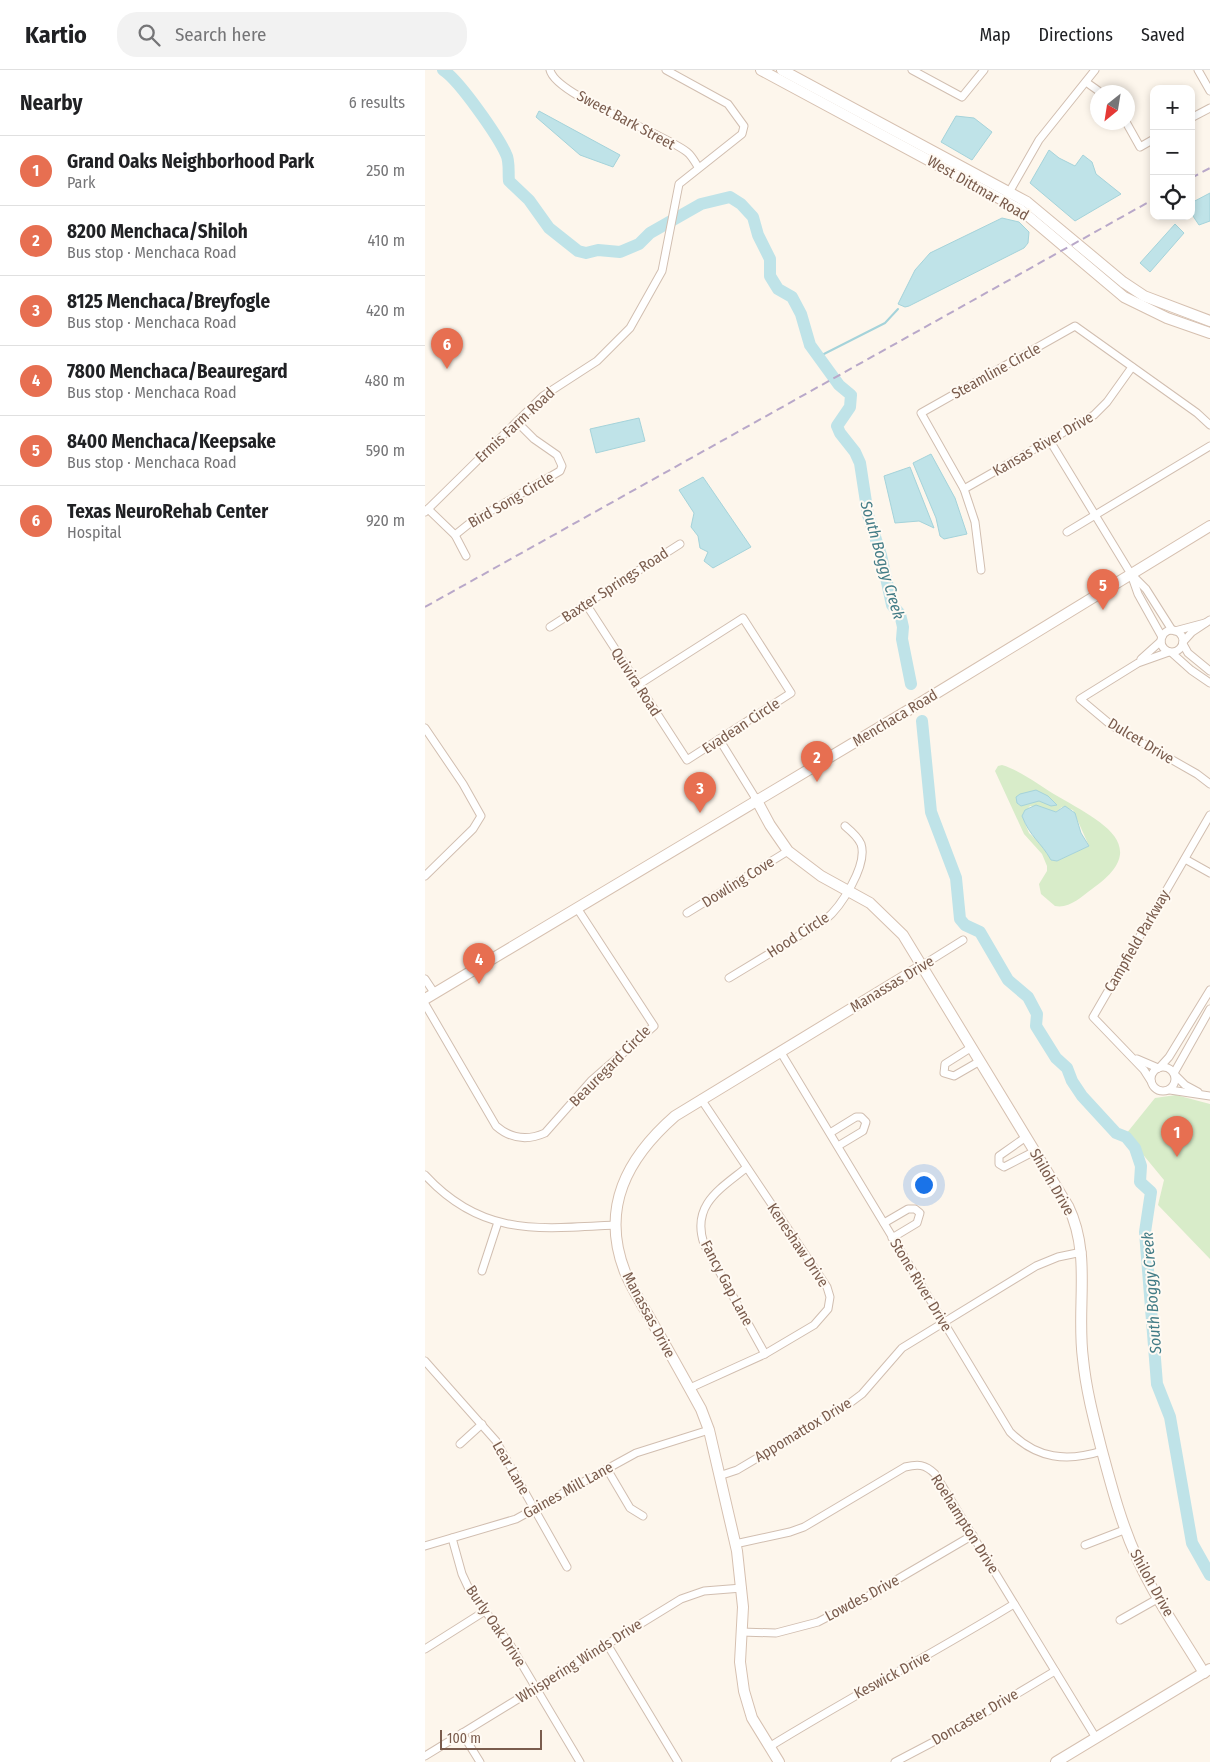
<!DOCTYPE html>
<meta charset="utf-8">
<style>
:root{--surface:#fff;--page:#f2f2f2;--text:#202124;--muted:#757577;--line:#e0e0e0;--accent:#e76f51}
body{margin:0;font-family:"Fira Sans Condensed",sans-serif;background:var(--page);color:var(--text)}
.controls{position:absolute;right:15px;top:15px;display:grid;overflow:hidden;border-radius:10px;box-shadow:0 2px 8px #0003}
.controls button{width:45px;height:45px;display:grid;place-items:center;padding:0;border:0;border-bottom:1px solid var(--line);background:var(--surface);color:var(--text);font:25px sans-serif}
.compass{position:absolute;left:665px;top:15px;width:45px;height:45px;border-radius:50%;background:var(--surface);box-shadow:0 2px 8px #0003;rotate:210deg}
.scale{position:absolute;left:15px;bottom:12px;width:102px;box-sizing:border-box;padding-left:5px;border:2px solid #7a5c4d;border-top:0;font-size:14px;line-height:18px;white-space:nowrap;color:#7a5c4d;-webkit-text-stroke:4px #fffaf3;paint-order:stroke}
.you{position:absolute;left:498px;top:1114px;width:18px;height:18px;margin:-12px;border:4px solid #fff;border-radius:50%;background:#1a73e8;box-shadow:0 0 0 8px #1a73e833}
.badge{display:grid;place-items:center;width:32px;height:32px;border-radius:50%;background:var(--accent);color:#fff;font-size:16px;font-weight:700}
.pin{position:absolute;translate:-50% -41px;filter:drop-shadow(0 1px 2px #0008)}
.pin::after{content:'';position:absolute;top:26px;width:18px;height:15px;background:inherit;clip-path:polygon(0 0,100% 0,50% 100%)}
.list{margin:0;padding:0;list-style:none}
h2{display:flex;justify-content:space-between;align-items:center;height:65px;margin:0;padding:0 20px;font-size:21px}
h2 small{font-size:16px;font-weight:400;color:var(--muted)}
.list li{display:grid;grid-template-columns:32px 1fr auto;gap:15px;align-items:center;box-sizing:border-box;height:70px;padding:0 20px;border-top:1px solid var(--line)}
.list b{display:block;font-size:19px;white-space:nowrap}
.list p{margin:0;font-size:16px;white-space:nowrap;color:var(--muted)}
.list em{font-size:16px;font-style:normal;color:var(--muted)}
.icon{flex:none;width:28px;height:28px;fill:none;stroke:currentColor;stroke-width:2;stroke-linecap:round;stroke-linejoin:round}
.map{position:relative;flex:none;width:785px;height:1692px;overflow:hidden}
header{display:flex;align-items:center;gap:30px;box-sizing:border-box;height:70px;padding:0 25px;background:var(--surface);border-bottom:1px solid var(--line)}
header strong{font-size:24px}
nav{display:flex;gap:28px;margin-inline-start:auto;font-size:18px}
.search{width:350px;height:45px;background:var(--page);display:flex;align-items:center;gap:12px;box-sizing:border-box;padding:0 18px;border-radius:20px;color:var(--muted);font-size:19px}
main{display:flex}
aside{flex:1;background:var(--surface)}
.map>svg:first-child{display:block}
.green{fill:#d8ecc9;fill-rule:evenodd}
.water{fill:#bfe3e8;stroke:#a5d3da}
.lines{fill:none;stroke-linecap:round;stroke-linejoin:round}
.stream{stroke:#a5d3da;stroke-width:2}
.river{stroke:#bfe3e8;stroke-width:12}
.street-casing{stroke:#d1beb0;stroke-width:9}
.secondary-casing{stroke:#d6c0b0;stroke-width:12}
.street{stroke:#fff;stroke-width:7}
.secondary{stroke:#fff;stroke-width:10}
.rail{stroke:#b9a8c9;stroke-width:2;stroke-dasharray:8 5;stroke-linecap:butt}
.labels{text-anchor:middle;stroke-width:4;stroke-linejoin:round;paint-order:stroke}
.street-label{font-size:15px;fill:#7a5c4d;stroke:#fffaf3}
.water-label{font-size:16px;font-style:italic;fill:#437c86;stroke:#fffaf3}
</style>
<header>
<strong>Kartio</strong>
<div class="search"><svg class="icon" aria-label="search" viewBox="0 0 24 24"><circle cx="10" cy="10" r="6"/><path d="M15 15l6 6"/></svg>Search here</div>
<nav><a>Map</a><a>Directions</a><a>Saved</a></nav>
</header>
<main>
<aside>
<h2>Nearby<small>6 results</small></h2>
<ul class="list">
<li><span class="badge">1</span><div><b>Grand Oaks Neighborhood Park</b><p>Park</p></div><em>250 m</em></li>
<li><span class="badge">2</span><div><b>8200 Menchaca/Shiloh</b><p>Bus stop · Menchaca Road</p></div><em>410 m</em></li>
<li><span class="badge">3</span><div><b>8125 Menchaca/Breyfogle</b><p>Bus stop · Menchaca Road</p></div><em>420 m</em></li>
<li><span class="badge">4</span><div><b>7800 Menchaca/Beauregard</b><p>Bus stop · Menchaca Road</p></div><em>480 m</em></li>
<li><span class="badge">5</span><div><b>8400 Menchaca/Keepsake</b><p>Bus stop · Menchaca Road</p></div><em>590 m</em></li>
<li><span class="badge">6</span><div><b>Texas NeuroRehab Center</b><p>Hospital</p></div><em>920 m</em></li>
</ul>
</aside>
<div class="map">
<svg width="785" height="1692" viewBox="0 0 785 1692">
<rect width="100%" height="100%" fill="#fdf6ec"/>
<g class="green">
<path d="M577,695c20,6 39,22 57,32 41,24 95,49 33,92 -11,8 -23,20 -37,17l-14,-12 -2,-10 8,-13v-5l-5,-12 -18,-20 -29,-63 3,-5zM605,736l26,6 6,-5 11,3 16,36 -32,15 -6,-1 -7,-13 -15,-14 -7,-17z"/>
<path d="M751,1025l34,9v155l-52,-54 6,-25 -38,-46 29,-36z"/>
</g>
<g class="water">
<path d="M114,41l81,44 -7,12 -33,-12 -44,-38z"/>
<path d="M531,46l18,2 18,14 -20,28 -31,-18z"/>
<path d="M624,80l10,8 16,8 8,-11 9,7 4,12 25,20 -46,27 -45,-38z"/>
<path d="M785,123v28l-11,4 -8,-12v-10z"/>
<path d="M577,148l17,4 10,10 -1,11 -4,5 -115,58 -4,1 -7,-3 17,-34 15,-17z"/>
<path d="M750,154l9,9 -34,39 -10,-9z"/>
<path d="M214,348l6,23 -49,12 -6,-24z"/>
<path d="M506,384l24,44 12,36 -23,5 -4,-3 -4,-18 -23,-55z"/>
<path d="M485,397l24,61 -15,-7 -24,2 -11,-47z"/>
<path d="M278,407l48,70 -38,21 -9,-7 4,-9 -8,-4 -2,-12 -7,-9 3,-14 -15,-23z"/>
<path d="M611,720l12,6 9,9 -6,1 -12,-5 -18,5 -4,-3 -1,-6 4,-3z"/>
<path d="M611,735l20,7 9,-6 10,7 6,20 8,13 -32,15 -6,-1c-10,-18 -21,-23 -29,-44l3,-6z"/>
</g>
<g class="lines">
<path class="stream" d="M393,287l67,-34 13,-14"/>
<g class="river">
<path d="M18,0c16,10 55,66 63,84 4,7 2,19 3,27l20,19 20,28 29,23 8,2 12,-3 22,2 19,-8 11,-11 51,-29 29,-7 11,7 12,13 5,18 12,24v17l8,13 14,8 9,17 9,31 29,40 12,10 -1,12 -13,19 3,7 15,19 5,11 8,52 13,40 11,50 8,9 3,13 -1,12 9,45"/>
<path d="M497,651l9,91 25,66 4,41 5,6 15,7 28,48 20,17 9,17 -1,12 20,32 11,10 5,13 10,15 34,37 10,4 9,11 6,18 -1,16 11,10 -6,40 12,152 13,33 22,126 18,32"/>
</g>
<defs>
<g id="street">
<path d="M125,0c6,26 112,62 137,82 5,4 8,10 11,15"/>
<path d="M487,0l50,27 22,-27"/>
<path d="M773,0l12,21"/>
<path d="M661,12l14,10"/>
<path d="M766,48l19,-10"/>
<path d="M701,52l14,25 14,-8"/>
<path d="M582,126l32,-56 56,-70"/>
<path d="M625,371l81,133 7,20 24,43"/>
<path d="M539,419l130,-74 13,-13 25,-35"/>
<path d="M3,439l27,26 11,21"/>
<path d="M0,442l118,-116 54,-35 33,-33 32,-57 17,-87 63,-50 2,-8 -16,-22 -62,-34"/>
<path d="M642,462l143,-86"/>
<path d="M30,465l15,-12 90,-52 2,-5 -5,-11 -23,-16 -17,-17"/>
<path d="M556,500l-6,-48 -11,-33 -43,-76 154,-87 122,87 13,12"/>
<path d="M708,506l13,13 26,41"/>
<path d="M161,534l101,156 104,-67 -48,-75 -105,67"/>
<path d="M125,557l130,-83"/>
<circle cx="747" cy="571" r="11"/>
<path d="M750,561l30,-8"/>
<path d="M758,572l9,-10 18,-12"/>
<path d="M758,574l5,9 22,18"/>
<path d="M744,582l-31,11 -58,36 31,26 86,49 13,10"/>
<path d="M747,583l19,17 19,13"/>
<path d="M716,589l20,-18"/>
<path d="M0,658l38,56 18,32 -8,13 -48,47"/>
<path d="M294,669l37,60"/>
<path d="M760,789l25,14"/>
<path d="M262,843l101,-62"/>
<path d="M498,895l40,-25"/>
<path d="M304,908l96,-58c16,-13 43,-55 36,-76 -3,-7 -10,-13 -16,-18"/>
<path d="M0,909l10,15"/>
<path d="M0,934l71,122c15,13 31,15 49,7l46,-52 63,-55 -77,-118"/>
<path d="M547,977l-27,17 -1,9 10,3 26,-15"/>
<path d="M355,981l230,381c27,27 57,30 92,19"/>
<path d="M712,989l21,9"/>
<circle cx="738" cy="1009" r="12"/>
<path d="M734,998l10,-11 41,-67"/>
<path d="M749,1003l36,-64"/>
<path d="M750,1005l10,10 13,7"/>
<path d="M726,1011l-7,-11 -51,-53 117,-202"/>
<path d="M745,1020l40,6"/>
<path d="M405,1063l26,-16h5l5,5 -3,9 -25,15"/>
<path d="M601,1067l-27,19v8l5,3 31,-16"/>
<path d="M321,1098c-26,21 -55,37 -42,76l61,110"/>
<path d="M0,1105c57,62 114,54 190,50"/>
<path d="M459,1153l24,-14h7l5,4 -3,10 -25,15"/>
<path d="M57,1201l16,-49"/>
<path d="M0,1291l71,80 71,126"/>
<path d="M265,1318l75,-34 49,-29 14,-16 2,-12 -3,-10 -126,-188"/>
<path d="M35,1374l22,-20"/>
<path d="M182,1399l23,39 13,8"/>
<path d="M294,1406l18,-6 113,-67 12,-9 40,-46 134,-82 22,-9 24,-5"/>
<path d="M27,1468l10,36 7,15 42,57 69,116"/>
<path d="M310,1474l55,-12 14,-5 101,-60c13,-3 20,-3 30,7l161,264"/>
<path d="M660,1475l39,-15"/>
<path d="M0,1476l91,-27 120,-66 73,-23"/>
<path d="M695,1550l39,-22"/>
<path d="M316,1562l35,1 42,-11 56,-29 99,-58"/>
<path d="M182,1574l71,118"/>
<path d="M0,1579l60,-38"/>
<path d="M37,1663l18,29"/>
<path d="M344,1677c81,-50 165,-94 245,-143"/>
<path d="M0,1686l256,-157 23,-8 38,-3"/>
<path d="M470,1692l63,-33 97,-58"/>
</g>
<g id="secondary">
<path d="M336,0l260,140 103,87 43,21 43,15"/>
<path d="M357,0l245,132 96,80 21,14 66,25"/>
<path d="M331,729l14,26 18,26 33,25 49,27 33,32 165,271c24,49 8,101 15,153 3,31 11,61 19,92 10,37 19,72 35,107 18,40 44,77 67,115"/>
<path d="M0,929l492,-294 293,-179"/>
<path d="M354,1692l-27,-44 -8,-27 -4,-29 3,-55 -6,-56 -28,-121 -8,-21c-16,-29 -32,-58 -49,-87 -9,-16 -20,-33 -27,-50 -25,-64 2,-114 50,-156l248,-151"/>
<path d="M631,1692l154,-93"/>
</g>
</defs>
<use href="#street" class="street-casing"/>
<use href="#secondary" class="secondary-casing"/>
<use href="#street" class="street"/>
<use href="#secondary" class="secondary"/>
<g class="rail">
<path d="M766,108l19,-10"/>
<path d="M0,537l729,-408"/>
</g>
</g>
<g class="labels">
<g class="street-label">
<text transform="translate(201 50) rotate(28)" y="5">Sweet Bark Street</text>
<text transform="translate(553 118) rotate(30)" y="5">West Dittmar Road</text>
<text transform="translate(571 301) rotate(-29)" y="5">Steamline Circle</text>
<text transform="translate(90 355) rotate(-43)" y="5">Ermis Farm Road</text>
<text transform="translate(618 374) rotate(-30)" y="5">Kansas River Drive</text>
<text transform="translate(86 430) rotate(-30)" y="5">Bird Song Circle</text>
<text transform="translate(190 515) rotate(-33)" y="5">Baxter Springs Road</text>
<text transform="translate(211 612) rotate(57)" y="5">Quivira Road</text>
<text transform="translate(470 648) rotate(-31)" y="5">Menchaca Road</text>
<text transform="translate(316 656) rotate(-33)" y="5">Evadean Circle</text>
<text transform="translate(716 671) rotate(31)" y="5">Dulcet Drive</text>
<text transform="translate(313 812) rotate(-32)" y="5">Dowling Cove</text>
<text transform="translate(373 865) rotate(-33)" y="5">Hood Circle</text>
<text transform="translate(712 871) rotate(-60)" y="5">Campfield Parkway</text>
<text transform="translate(467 914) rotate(-31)" y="5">Manassas Drive</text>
<text transform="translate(185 996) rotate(-45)" y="5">Beauregard Circle</text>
<text transform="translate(627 1112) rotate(60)" y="5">Shiloh Drive</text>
<text transform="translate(373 1175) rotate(56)" y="5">Keneshaw Drive</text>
<text transform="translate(302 1213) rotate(62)" y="5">Fancy Gap Lane</text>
<text transform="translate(496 1215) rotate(59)" y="5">Stone River Drive</text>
<text transform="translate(224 1245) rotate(62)" y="5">Manassas Drive</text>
<text transform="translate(378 1360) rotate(-31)" y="5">Appomattox Drive</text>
<text transform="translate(86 1398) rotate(60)" y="5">Lear Lane</text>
<text transform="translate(143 1420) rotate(-29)" y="5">Gaines Mill Lane</text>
<text transform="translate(540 1454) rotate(58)" y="5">Roehampton Drive</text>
<text transform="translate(727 1513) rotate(61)" y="5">Shiloh Drive</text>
<text transform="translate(437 1528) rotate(-28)" y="5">Lowdes Drive</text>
<text transform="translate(71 1556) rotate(56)" y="5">Burly Oak Drive</text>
<text transform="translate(154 1591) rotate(-32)" y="5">Whispering Winds Drive</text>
<text transform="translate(467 1605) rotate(-28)" y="5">Keswick Drive</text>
<text transform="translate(550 1647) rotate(-30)" y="5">Doncaster Drive</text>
</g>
<g class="water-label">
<text transform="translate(458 490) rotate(74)" y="6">South Boggy Creek</text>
<text transform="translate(726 1223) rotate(-94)" y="6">South Boggy Creek</text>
</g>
</g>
</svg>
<div class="controls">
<button>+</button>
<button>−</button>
<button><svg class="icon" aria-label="locate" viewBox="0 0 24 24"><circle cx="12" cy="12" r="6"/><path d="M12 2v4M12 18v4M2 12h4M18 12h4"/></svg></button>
</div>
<svg class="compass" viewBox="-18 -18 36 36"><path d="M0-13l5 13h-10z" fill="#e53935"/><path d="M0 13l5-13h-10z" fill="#757577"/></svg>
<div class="scale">100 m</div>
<div class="you"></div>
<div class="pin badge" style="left:752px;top:1087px">1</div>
<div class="pin badge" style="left:392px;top:712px">2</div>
<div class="pin badge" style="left:275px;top:743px">3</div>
<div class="pin badge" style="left:54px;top:914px">4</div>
<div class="pin badge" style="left:678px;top:540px">5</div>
<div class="pin badge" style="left:22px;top:299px">6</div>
</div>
</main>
